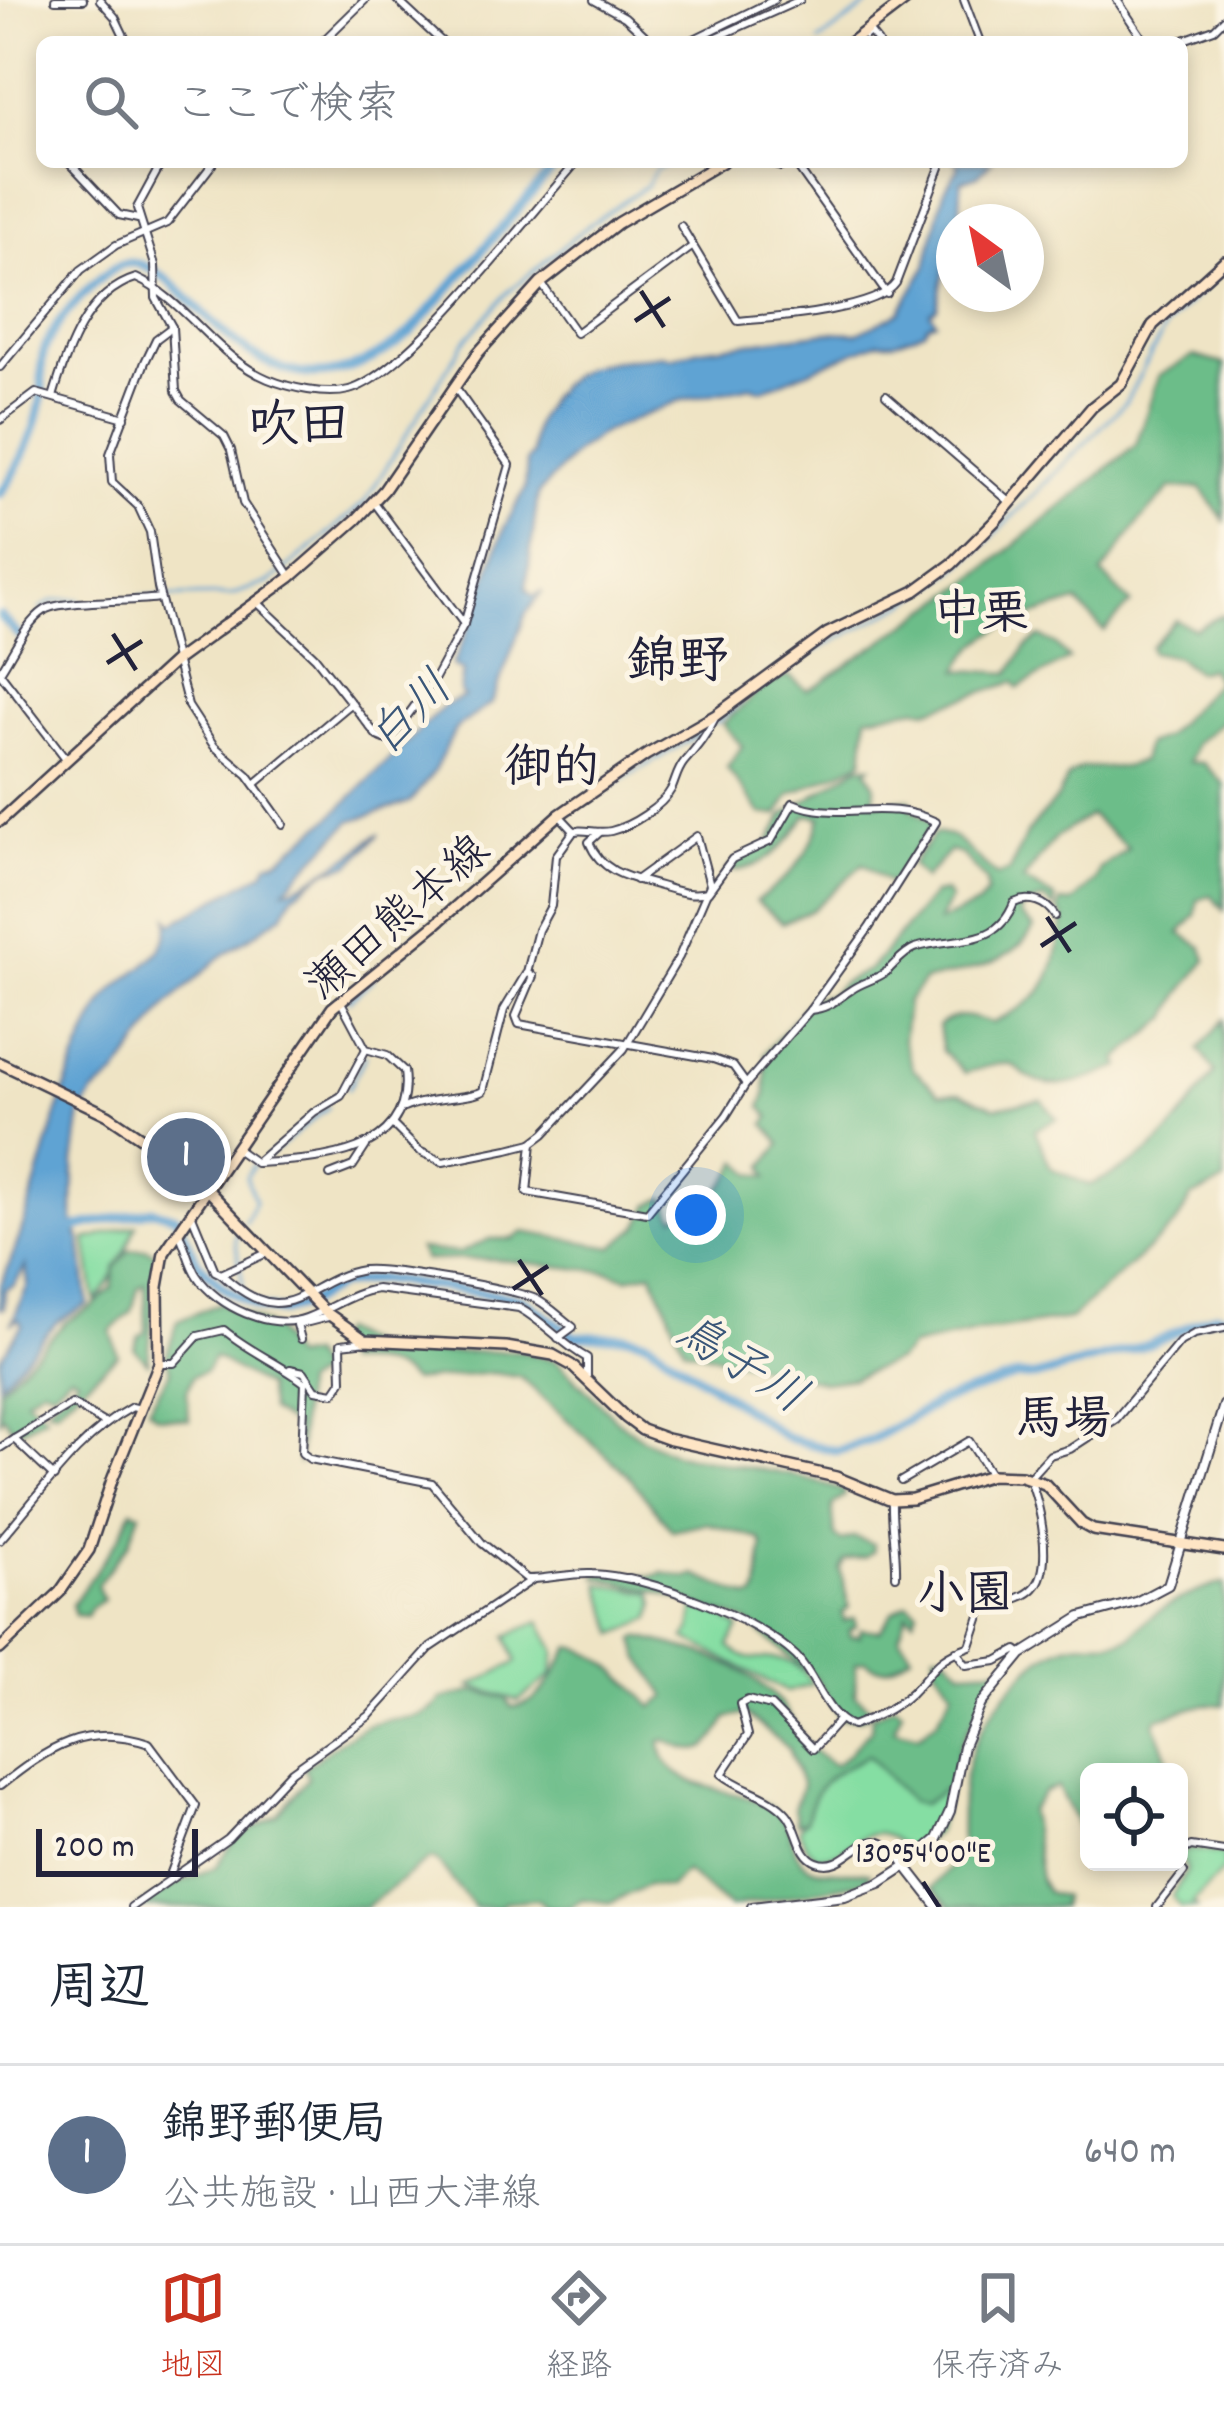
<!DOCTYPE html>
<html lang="ja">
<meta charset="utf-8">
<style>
:root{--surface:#fff;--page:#f2f2f3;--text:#1f2937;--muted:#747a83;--line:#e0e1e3;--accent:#c8321e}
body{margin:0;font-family:Dekko,"Klee One",sans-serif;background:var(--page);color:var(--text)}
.controls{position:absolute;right:36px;bottom:36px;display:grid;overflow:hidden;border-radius:18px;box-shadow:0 6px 18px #0003}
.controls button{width:108px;height:108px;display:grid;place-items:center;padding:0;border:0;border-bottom:3px solid var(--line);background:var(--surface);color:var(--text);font:60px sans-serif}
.compass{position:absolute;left:936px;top:204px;width:108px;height:108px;border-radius:50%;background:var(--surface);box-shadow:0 6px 18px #0003;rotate:327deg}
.scale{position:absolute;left:36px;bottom:30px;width:162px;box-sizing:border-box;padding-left:12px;border:6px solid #22223b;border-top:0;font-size:33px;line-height:42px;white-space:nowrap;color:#22223b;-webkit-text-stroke:9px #fcf5e5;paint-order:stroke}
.you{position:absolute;left:696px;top:1215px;width:42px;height:42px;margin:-30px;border:9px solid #fff;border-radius:50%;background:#1a73e8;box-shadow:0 0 0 18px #1a73e833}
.badge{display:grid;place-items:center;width:78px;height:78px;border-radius:50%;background:var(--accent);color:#fff;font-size:39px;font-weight:700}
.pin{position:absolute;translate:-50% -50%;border:6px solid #fff;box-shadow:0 3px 12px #0006}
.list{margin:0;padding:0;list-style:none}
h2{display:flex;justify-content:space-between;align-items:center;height:156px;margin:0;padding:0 48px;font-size:51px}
h2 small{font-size:39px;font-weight:400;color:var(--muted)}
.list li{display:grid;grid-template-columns:78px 1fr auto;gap:36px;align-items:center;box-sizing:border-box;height:180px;padding:0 48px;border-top:3px solid var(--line)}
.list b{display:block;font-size:45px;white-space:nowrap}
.list p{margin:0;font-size:39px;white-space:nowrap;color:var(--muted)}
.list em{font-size:39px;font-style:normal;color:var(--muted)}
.icon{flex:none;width:66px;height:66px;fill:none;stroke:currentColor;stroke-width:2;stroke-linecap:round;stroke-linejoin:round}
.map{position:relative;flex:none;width:1224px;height:1907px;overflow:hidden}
.search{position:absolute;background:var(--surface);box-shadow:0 6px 18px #0003;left:36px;right:36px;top:36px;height:132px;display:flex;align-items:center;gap:30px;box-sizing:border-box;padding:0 42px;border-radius:18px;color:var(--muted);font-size:45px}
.sheet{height:336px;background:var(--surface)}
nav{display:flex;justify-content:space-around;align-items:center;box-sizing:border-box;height:168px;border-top:3px solid var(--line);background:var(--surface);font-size:33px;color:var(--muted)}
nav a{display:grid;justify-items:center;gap:6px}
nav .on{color:var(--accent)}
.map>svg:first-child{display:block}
.green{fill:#85dea3;stroke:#54806f;stroke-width:3}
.forest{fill:#6cbd89;stroke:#477062;stroke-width:3}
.water{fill:#5fa3d3;stroke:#406287;stroke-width:3}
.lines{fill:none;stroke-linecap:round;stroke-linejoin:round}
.stream{stroke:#5fa3d3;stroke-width:3}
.river{stroke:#5fa3d3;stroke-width:9}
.minor-casing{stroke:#413f50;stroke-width:10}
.tertiary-casing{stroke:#413f50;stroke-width:12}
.secondary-casing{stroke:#413f50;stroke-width:14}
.minor{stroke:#fff;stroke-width:6}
.tertiary{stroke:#fff;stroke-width:8}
.secondary{stroke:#fee5c5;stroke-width:9}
.ticks{fill:none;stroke:#22223b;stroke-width:4.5}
.labels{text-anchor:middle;stroke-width:10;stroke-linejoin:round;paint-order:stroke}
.street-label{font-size:45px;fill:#22223b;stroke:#fcf5e5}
.neighbourhood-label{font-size:48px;font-weight:bold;fill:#22223b;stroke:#fcf5e5}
.water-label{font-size:48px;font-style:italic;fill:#3a5678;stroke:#fcf5e5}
.quarter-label{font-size:51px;font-weight:bold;fill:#22223b;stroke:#fcf5e5}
.ticks-label{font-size:30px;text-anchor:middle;fill:#22223b;stroke:#fcf5e5;stroke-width:10;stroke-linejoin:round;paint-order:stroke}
</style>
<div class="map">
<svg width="1224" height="1907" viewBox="0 0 1224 1907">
<rect width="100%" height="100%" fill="#fcf5e5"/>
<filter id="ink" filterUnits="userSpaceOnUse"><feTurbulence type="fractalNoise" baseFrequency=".00833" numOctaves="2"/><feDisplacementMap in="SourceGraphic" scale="24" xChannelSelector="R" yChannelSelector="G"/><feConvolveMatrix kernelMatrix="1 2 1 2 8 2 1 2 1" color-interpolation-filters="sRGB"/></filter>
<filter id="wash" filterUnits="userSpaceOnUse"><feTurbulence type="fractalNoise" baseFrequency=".004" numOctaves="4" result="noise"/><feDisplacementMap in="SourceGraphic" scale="48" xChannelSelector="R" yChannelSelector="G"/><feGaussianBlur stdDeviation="2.7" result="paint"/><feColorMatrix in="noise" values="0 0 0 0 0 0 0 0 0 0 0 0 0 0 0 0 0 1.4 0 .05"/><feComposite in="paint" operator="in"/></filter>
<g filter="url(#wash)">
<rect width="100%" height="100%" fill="#efe4c5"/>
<g class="green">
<path d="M136,1225c-5,16 -30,67 -41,76l-9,-61z"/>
<path d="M600,1584l52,9 3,11 -4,15 -35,15z"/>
<path d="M695,1607l27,9 17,12 -10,18c31,32 51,-11 83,38l-25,8 -102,-54 6,-8z"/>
<path d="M540,1621l16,31 -4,23 -34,26 -47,-15 46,-24 -10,-26z"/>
<path d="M868,1755l26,28 29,21 28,-19 -15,47 -23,19c-13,-4 -20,-16 -35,-17 -25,-2 -37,28 -63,21l-8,-7 -8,-19c10,-12 8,-27 16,-39 11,-16 37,-26 53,-35z"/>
<path d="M1190,1849l34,5v15l-31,33 4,5h-17l-8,-11 15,-26 -7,-15z"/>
</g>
<g class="forest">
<path d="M1194,356l30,8v156l-23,-32h-30l-31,33 -38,53 29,29 -27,28 -27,-29c-45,15 -97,23 -118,68l50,3 17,-26 14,-10 15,7 14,15 -51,29 -4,-6 -87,28 -10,-2 -50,8 -4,45 -73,34 -12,20 -17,-1 -34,-46 15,-22 -19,-22 44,-40 22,-8 18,14 12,-6 153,-104 164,-135 23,-70z"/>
<path d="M1224,614v105l-28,24 -7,19 14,1 21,21v126l-13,-15 -13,5 -2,15 -16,18 22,14 5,13 -27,34 -12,24 -50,41 3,7c-27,12 -64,29 -93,11 -10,-6 -12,-14 -25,-13 -12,0 -26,6 -38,9l-23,-22 -4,-25c19,-16 33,-9 55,-3 59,-30 59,-41 71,-105l-5,-7 2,-9 11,1 24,-23 4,-11 28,-21 -38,-33 -34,22 -33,43 32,18v10l-12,-9 -21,9 -2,7 14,13c-22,38 -71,43 -110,53l-17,21 -4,38 10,29 27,24h21l34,14 47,-7 15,19 -22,11 16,38 38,17c69,-27 84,-56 126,-113l-16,-23 25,-29v162l-33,16 -15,26 -106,95 -90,13 -69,15 -13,13 -45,18 -29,4 -140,-34 -32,-76 -24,6 -18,-6 -118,-13 -68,1 -5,-11 40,4 31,-14h23l11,-7 89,15 25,-20 12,-22 15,-7 10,19c27,-12 53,-28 64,-56l14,13 15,3 -4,-11 17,-22 -16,-20 5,-7 -9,-10 5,-13 -1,-41 46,-55 19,-3 12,-12 29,-15 62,-74 12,-2 5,7 -12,23 40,-17 9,-12 -1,-12 -25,-27 -11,-3 -26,28 -13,-14 24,-32 19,4 43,39 13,-5 16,-37 32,-37 10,-20 13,-9 44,-1 16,-6 5,-17 18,-7 53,-56 -7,-13 -13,4 -21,-15 -25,-5 -1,-5 26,-27 19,9z"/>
<path d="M859,766h12l-4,3 8,17 -1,16 36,-3v9l23,16 -42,60 -28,-20 -51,46 -30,13 -26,-22c32,-21 55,-46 65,-84l-15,-2c-17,29 -42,56 -80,56l13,-12 28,-14 18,-31z"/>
<path d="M147,1249l10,6 -9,108 -14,-15 5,-12 7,-4 -1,-49 -7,5 -6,23 -21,20 7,24 -63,55 -8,-3 31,-29 -8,-4 -17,17 -11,-4 -16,11 20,18 -30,16 -13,-16 -3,4v-32l66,-66 27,-16 19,-18 3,-20 14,-18z"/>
<path d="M220,1303l53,25 19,30 18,-3 9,18 -17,12 -3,80 -5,-39 -24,-15 -4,-24 -52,-30 -8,14 -13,5 -6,15 2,29 -32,-4 -9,-8 23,-37 -5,-15 12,-35z"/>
<path d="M339,1330l34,17 65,6 79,-2 39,9 61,60 25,18 33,16 126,23 43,14v6l-12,9 3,30 6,5 13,-4 19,7 1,6 -7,6 -22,4 -5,9 9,38 -7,6 2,8 10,-3 2,8 -7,4 1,6h9l2,-7 19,2 13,-19 15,-9 10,7 -4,9 -7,-6 -8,23 13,18c-17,11 -29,21 -47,7l-9,2 -1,32 18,15 -12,9 -20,-1 -26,-41 -69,-56 -91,-30 -59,-14 3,-5 54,4 10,-3 25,5 7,-3 54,23 6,-1 3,-7 5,-45 -4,-6 -53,-16 -34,7 -44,-55 -108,-98 -28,-4 -80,8c-21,-19 -42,-19 -68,-18l-10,-23z"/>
<path d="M132,1510l8,3 -11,30 -32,42 6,15 -12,7 -5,9 -11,-1 -3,-10 48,-69z"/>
<path d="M1224,1583v122l-18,-1 -48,14 -3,6 18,48h-84v61l-9,-2 -22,-44 -14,5 -14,19 10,69 7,12 16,5 -2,10h-111l-19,-19 30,-34c-3,-72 4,-116 54,-171 13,-15 32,-32 52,-38 21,-7 43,1 64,-8 18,-27 62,-45 93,-54z"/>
<path d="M639,1637c51,12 106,24 141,66 21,25 23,47 54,62 16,-9 22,-24 37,-35l1,-14 22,-11 8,5 -8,19 25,6 19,-16 15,-29 -18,-23v-15h8l19,18 39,-2 -41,77 -9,40 -28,19 -12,-2 -43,-47c-37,21 -51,21 -62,66l-9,2 -3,-15 8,-22 -14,-38 -42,-34 -19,4c-17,32 -26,41 -61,22l-5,1c-1,49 74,47 104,63 35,19 19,44 41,60 15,12 45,4 64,9l-2,6 -11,4 -127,24 -45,-36 -15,17 -23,-3 -36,18 -29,-4 -13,8h-22l-10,-8 -33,3 -4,5h-26l-38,-47 -6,-1 -65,48h-227l40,-24 38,-16 19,-28 42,-24 31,-37 -4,-11c23,-15 50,-39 77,-46 24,-5 44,1 61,-22l34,-8 30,7 5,9c32,0 44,-38 60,-60 29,3 62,39 82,60l14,-10 -27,-40 -5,-17z"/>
</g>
<path class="water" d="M956,162h35l-13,13 -17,6 -1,38 -6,3 -17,85 -7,5 6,9 -8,3 -4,7 -29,11h-17l-116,48 -11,-4 -73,15 -76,32 -26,19 -38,42 -12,94 7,8 10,-5 -17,22 -34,90 -36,25 -23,45 -23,29 -59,19 -66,68c17,-1 46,-23 63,-32 13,-6 18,-18 32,-23l-29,30 -24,6 -34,25 -11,20 -63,43 -52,47 -51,71 -22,17 -13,20 -7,50 -1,58 8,21 7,62 -31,18 -57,62v-25l22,-34 -4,-7 -7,6 17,-39 -2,-19 -12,19 -9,4 -1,19 -4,1v-22c40,-91 53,-193 100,-279 21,-39 70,-42 69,-90l4,5 91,-51 4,-9 10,-3 50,-40 116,-114 20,-9 -4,-5 3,-21 -11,-5 22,-50 30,-88 21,-39 2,-28 5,-6c0,-24 2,-33 15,-52 29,-47 66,-41 116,-48l8,3 29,-9 127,-17 31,1 32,-16 10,-6 26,-44 18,-76 15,-24z"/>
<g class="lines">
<g class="stream">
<path d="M819,42l56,-42"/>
<path d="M138,597l93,-2 39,-13 20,-16 74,-63 99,-160 44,-50 79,-66 61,-42 9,-16 24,-7"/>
<path d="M40,610c12,-12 24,-11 41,-10"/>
<path d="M801,658l104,-54 41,-27 39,-33 140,-141 41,-77 58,-58"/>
<path d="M716,723l24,-21"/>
<path d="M597,794l106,-62"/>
<path d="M349,1000l24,-21"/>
<path d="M348,1089l18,-34"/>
<path d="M266,1158l62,-51"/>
<path d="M245,1222l10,-21 -9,-24 7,-11"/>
<path d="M240,1230l-5,9 8,46"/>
</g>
<g class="river">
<path d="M0,494c20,-27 39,-67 42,-101 1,-15 -3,-30 3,-45 11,-28 40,-58 64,-77 72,-56 136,202 303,60l147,-169"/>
<path d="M0,616l19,20"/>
<path d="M65,1230l88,-20 24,7 21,46 27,26 33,19 24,4 23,-7 34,-20 39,-6 143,19 54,38h53l20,5 139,97 50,13 32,-10 72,-40 77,-25 17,1 115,-33 65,-30 9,2"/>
</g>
</g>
</g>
<g filter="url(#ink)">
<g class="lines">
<defs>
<g id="minor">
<path d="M55,0h28"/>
<path d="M100,0l15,17 12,25"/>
<path d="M397,0l45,42"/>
<path d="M594,0l31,17 27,25"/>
<path d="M964,0l16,42"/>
<path d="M1117,0l28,42"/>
<path d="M865,36l5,-4 8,10"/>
<path d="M322,42l43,-42"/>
<path d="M688,42l86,-42"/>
<path d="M706,42l94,-42"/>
<path d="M1178,42l36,-13 10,-10"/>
<path d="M69,162l50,53 19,4"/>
<path d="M162,162l-25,46 18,57 1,33 16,29 4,64 5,9 43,36 7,14 12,53 48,74"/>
<path d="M768,162l13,5 8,-5"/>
<path d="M794,162l93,132"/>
<path d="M681,226l57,95c34,-3 139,-10 158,-38l46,-121"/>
<path d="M541,283l35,50 117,-87"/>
<path d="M172,327l-16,12 -11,23 -35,92 2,28 26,24 12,26 8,56 30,118 26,40 34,29 35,49"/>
<path d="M0,367l81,-97 35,-25 51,-22 47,-61"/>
<path d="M886,395l124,107"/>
<path d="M53,397c13,-44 33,-104 83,-119 51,23 79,79 132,101 22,9 58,17 81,11 59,-15 182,-177 228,-228"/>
<path d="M0,420l36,-27 89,25"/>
<path d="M374,502l90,122"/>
<path d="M258,603l57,54 62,79 10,4 7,-6 41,-56 29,-54 46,-159 -56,-79"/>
<path d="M0,672c13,-19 25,-49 45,-62 14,-10 90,-8 115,-12"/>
<path d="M0,673l67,87"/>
<path d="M255,784l97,-81"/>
<path d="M559,815l15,16c13,-2 25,3 37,0 20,-5 51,-24 61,-43 4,-9 5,-17 12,-26 13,-15 23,-27 32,-46"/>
<path d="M574,831l-18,25 -5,50 -13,24 -11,42 6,4 -17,40 3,8 194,35 20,7 13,18"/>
<path d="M810,1010c20,-2 25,-10 41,-20 11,-8 24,-10 35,-18 9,-8 18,-20 29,-24 39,-13 81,2 99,-45 15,-7 32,-2 41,13"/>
<path d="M404,1108c24,-11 66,-9 79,-17l21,-81 23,-38"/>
<path d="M392,1124l27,27 24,11 65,-13 24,-6 12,-9 80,-85 55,-92 31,-72 -13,-49 -61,44"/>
<path d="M532,1143l-5,49 120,21 79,-97 20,-32 64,-74 59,-82 67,-106c-52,-26 -97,1 -143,-19l-22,38 -39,18 -24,33c-19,4 -30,-1 -48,-6 -29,-8 -58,-12 -71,-44l11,-10"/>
<path d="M236,1149l20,14c61,-3 159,-7 148,-92l-17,-16 -21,-6 -25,-47"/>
<path d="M259,1160l55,-48 27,-16 25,-47"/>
<path d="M330,1175l23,-9 13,-20"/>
<path d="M191,1213l24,58 6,3 48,-22"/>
<path d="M178,1232c8,13 10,31 19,44 20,31 74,55 109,42 25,-9 45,-25 71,-29l142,19c26,14 42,36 68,50v22"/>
<path d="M221,1274c68,63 83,5 142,-4 24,-3 150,19 173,29 13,7 25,19 37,28l-15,11"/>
<path d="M301,1339l-4,-14 35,-9"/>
<path d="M160,1363h14l24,-27 26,-6c25,21 55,33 81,53l-3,70 8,6 122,24 50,60 45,36c22,0 43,-6 65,-5 54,1 165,44 204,82 20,20 29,60 56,70 21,-8 42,-17 59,-33 25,-25 23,-34 59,-47l12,-36c16,-8 40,-9 52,-22 20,-20 6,-87 -5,-110l21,-23 20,-6 46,-30 64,-77 14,-8 30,-6"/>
<path d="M290,1369l14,3 12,18 18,3 8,-12 -1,-37 27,-3"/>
<path d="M14,1439l58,-35 34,20"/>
<path d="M0,1448l14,-9 40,38"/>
<path d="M901,1481l68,-40 22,34"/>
<path d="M892,1500c-1,26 5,50 4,76"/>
<path d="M0,1540c41,-46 77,-103 132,-133l8,2"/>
<path d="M956,1651l10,14 31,-4 20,-11 5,4"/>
<path d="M839,1720l-26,29 -42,-43 -23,-6 -8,4 8,31 -26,39c19,16 48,20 65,40 12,14 11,41 30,48 35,14 49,-56 89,4"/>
<path d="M0,1786c47,-37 85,-64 149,-43l47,63 -26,69"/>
<path d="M1179,1853l12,-7 33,5"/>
<path d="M131,1907l97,-68 64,-68 77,-55 61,-68 102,-68"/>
<path d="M1157,1907l27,-35 -8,-10"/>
</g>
<g id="tertiary">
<path d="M906,1866l32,41"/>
<path d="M752,1907l93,-11 35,-13 26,-17 31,-27 13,-28 13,-65 18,-42 41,-50 59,-37 55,-15 32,-17 56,-180"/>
</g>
<g id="secondary">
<path d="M851,42l55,-42"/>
<path d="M0,821l175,-160 116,-84 66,-58 27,-29 94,-137 63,-70 77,-60 104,-61"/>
<path d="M0,1063l108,52 37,25 62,49 117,122 41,29 141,7 47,8 18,10 55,53 16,12 25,9 169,38 56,23 20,-1 79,-24 30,1 24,8 37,40 11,6 131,20"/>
<path d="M0,1649l60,-57 29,-42 23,-70 47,-117 -1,-76 6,-34 168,-245 105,-85 122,-108 87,-60 70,-40 112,-82 87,-42 37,-27 43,-43 97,-114 29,-23 32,-59 71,-64"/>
</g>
</defs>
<use href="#minor" class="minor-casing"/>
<use href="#tertiary" class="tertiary-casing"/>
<use href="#secondary" class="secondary-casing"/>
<use href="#minor" class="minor"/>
<use href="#tertiary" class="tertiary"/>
<use href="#secondary" class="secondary"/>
</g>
</g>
<path class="ticks" d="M641,291l23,36M635,321l35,-23M113,634l23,36M107,663l35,-22M1047,917l23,35M1041,946l35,-23M519,1260l23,35M513,1289l35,-23M923,1882l16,25"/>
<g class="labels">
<g class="street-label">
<text transform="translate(396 915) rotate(-41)" y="16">瀬田熊本線</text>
</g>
<g class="neighbourhood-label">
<text x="981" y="628">中栗</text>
<text x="552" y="781">御的</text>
<text x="1063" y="1433">馬場</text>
<text x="965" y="1608">小園</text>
</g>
<g class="water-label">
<text transform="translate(408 711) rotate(-45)" y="17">白川</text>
<text transform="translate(743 1361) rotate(32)" y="17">鳥子川</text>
</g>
<g class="quarter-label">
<text x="299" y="440">吹田</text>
<text x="678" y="676">錦野</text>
</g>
</g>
<g class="ticks-label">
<text x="923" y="1862">130°54'00"E</text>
</g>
</svg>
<div class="controls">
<button><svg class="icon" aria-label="locate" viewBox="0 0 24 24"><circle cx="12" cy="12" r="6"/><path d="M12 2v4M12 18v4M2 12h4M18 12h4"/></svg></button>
</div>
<svg class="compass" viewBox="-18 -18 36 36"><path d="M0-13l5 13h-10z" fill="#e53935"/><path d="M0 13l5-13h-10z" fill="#747a83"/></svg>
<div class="scale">200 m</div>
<div class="you"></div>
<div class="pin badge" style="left:186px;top:1157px;background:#5c6f8a">1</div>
<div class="search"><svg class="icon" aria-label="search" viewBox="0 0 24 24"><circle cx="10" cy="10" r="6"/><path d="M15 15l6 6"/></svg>ここで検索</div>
</div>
<section class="sheet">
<h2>周辺<small></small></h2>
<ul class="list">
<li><span class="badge" style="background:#5c6f8a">1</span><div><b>錦野郵便局</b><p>公共施設 · 山西大津線</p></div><em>640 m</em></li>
</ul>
</section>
<nav>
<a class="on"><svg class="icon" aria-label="map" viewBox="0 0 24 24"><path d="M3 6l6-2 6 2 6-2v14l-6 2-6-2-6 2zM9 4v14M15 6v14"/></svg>地図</a>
<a><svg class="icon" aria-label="directions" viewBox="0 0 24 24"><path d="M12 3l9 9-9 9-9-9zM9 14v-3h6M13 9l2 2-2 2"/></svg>経路</a>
<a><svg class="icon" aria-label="saved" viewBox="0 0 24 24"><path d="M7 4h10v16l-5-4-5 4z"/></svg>保存済み</a>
</nav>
